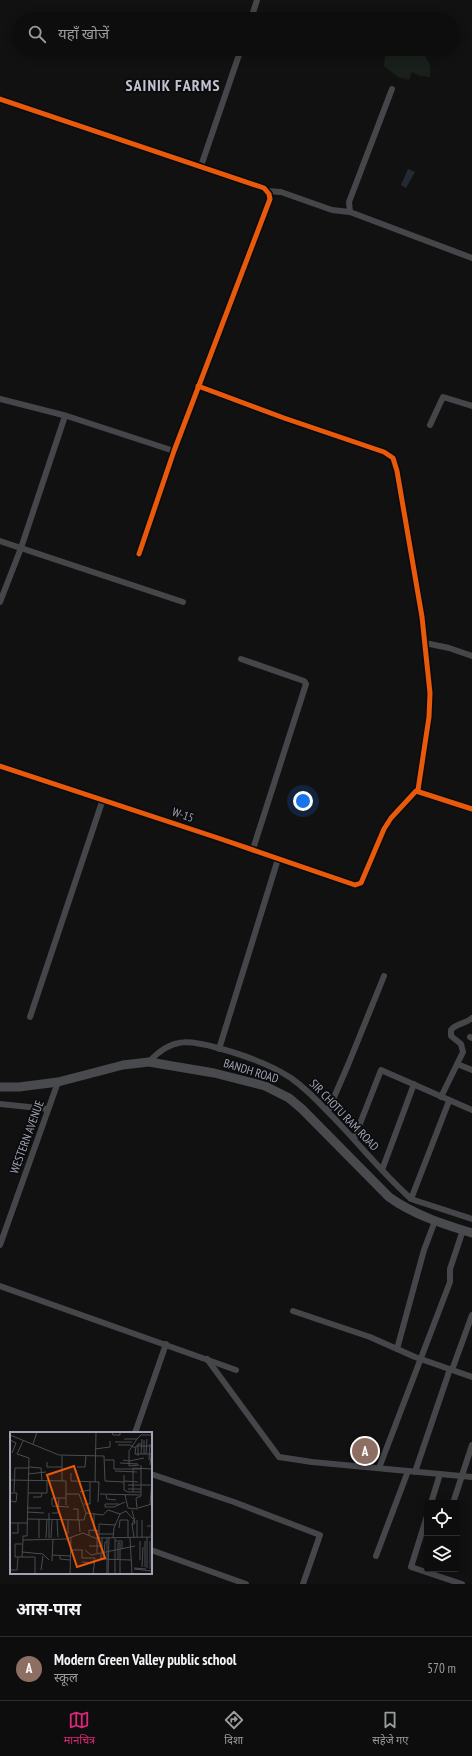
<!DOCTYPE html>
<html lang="hi">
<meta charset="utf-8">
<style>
:root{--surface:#0d0d0d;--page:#161616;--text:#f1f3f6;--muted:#9a9c9d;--line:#2d2d2e;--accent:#db2777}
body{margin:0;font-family:"PT Sans Narrow","Noto Sans Devanagari",sans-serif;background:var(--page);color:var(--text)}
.controls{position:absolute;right:12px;bottom:12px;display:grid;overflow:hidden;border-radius:4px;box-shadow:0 2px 10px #0003}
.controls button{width:36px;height:36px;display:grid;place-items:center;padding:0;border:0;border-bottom:1px solid var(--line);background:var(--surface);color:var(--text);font:20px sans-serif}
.you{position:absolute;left:303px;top:801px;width:14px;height:14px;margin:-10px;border:3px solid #fff;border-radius:50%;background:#1a73e8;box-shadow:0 0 0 6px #1a73e833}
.badge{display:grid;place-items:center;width:26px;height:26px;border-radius:50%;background:var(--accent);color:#fff;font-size:13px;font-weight:700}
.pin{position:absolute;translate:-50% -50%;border:2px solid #fff;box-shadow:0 1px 4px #0006}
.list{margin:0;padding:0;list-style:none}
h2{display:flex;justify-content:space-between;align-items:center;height:52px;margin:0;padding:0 16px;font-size:17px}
h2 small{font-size:13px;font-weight:400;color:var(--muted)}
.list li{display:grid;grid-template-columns:26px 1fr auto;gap:12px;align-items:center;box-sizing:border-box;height:64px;padding:0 16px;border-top:1px solid var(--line)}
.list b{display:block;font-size:15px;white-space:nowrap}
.list p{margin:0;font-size:13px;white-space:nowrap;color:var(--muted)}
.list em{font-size:13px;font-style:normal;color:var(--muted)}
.icon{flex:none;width:22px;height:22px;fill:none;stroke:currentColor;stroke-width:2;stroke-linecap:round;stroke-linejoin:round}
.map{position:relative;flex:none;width:472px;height:1584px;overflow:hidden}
.search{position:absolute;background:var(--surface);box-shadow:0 2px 10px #0003;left:12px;right:12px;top:12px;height:44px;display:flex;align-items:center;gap:10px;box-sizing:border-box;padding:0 14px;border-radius:22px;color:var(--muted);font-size:15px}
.sheet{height:116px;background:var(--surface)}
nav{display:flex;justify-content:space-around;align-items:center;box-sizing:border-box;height:56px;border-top:1px solid var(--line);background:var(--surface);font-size:11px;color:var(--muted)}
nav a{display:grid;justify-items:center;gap:2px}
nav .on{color:var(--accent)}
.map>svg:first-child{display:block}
.green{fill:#19201b}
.water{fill:#242a33}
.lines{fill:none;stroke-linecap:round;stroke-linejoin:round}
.street{stroke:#45464a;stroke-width:6}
.secondary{stroke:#494a4e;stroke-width:9}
.cycleway-casing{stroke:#0b0b0d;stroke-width:8}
.cycleway{stroke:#e8590c;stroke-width:5}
.labels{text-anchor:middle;stroke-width:3.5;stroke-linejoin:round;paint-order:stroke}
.street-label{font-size:12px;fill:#a0a4b4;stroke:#0b0b0d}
.district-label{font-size:16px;font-weight:bold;letter-spacing:1px;fill:#c1c3d0;stroke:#0b0b0d}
.inset-road{fill:none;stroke:#4a4c52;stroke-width:1}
.view{fill:#e8590c;fill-opacity:0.15;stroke:#e8590c;stroke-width:2}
.inset-edge{fill:none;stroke:#a0a4b4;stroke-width:2}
</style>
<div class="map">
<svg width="472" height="1584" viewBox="0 0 472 1584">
<rect width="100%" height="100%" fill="#111"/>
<path class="green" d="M386,49h26l12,5 6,11v12l-10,-1 -8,-4 -3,8 -11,-3 -14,-11z"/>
<path class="water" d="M408,169l7,3 -9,16 -5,-3z"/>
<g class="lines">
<g class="street">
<path d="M251,19l6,-19"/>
<path d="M392,89l-43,113 1,10 122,46"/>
<path d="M0,99l264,89 5,6 1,5 -96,252 -35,103"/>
<path d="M201,166l40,-117"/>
<path d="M267,191l14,1 51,18 18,2"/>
<path d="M198,386l86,32 100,34 9,6 4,13 25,146 8,76 -1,24 -11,73"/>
<path d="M0,399l67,17 107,35"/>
<path d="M430,425l13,-28 29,9"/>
<path d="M0,541l183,61"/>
<path d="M0,602l21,-54 44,-132"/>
<path d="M425,643l24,5 23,8"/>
<path d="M241,659l63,22 2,3 -53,165"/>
<path d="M0,766l221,73 134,46 6,-2 23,-54 7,-11 25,-27 56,18"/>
<path d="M30,1017l73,-218"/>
<path d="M470,1037l2,1"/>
<path d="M219,1049l59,-190"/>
<path d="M149,1062c22,-25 40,-22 69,-14 26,7 50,15 73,30 14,10 26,22 38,35 27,27 51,58 80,84l5,3 58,19"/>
<path d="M457,1064l15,6"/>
<path d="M441,1097l22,-45 -2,-8 -10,-8v-6c5,-7 15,-6 21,-12"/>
<path d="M0,1104l48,5"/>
<path d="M328,1111l20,-46 36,-89"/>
<path d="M354,1139l27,-69 91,40"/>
<path d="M382,1170l32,-86"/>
<path d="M411,1199l38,-98"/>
<path d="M0,1245l58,-163"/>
<path d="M0,1286l236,84"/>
<path d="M293,1311l77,26 45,20 57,20"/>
<path d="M397,1349l27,-99 11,-29"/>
<path d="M207,1359l72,98 33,5 160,15"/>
<path d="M452,1370l20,-55"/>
<path d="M135,1433l31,-89"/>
<path d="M379,1468l71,-186v-13l13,-39"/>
<path d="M415,1472l35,-103"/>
<path d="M151,1474l83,28 86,33 -17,49"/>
<path d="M431,1503l9,-29"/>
<path d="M453,1503l19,-58"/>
<path d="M427,1516l-16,51 51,17"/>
<path d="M151,1550l95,34"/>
<path d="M376,1556l32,-85"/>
</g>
<path class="secondary" d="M0,1087h19l39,-5 65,-17 26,-3 65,11 51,13 24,12 13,11 87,88c25,18 54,27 83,36"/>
<defs>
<g id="cycleway">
<path d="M0,99l264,89 5,6 1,5 -96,252 -35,103"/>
<path d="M198,386l86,32 100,34 9,6 4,13 25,146 8,76 -1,24 -11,73"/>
<path d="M0,766l221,73 134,46 6,-2 23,-54 7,-11 25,-27 56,18"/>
</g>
</defs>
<use href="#cycleway" class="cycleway-casing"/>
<use href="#cycleway" class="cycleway"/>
</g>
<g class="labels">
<g class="street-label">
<text transform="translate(183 815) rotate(19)" y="4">W-15</text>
<text transform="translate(251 1071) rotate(17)" y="4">BANDH ROAD</text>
<text transform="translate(344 1115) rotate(46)" y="4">SIR CHOTU RAM ROAD</text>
<text transform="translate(27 1137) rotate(-70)" y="4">WESTERN AVENUE</text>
</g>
<g class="district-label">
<text x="173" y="91">SAINIK FARMS</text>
</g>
</g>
<g transform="translate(10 1432)">
<rect width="142" height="142" fill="#111"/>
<path class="inset-road" d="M102,0l1,3h7v-3M0,3l49,20 45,1 1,25 19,1M114,7h13l4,-4h11M127,7l-8,12v10l15,-3M0,8l6,3 -4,10M105,10h17M23,12l4,-12M108,13h12l5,3M142,14h-16l-1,8h17M85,17l15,-2v-6M131,22l1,-15M134,22v-14M136,22l1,-15M128,24v-12h3M95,28h9v9h27v-4M113,28l6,1v5l10,-1M139,28l1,-16M37,30v5h15M110,31l18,1M140,33l2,-19M19,35l12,1 1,13M67,35h8l1,-12M105,39l22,1M61,41v8l28,1 -1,20M18,42l18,-2M114,43v15l4,2M0,48l56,1v24M52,49v-25M114,49l14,1M85,50l1,-50M118,53h23M118,57h13M4,60l1,-24h14M70,60l10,-2v-8M118,60h13M123,60v-24l19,1M0,61h7l-1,9 -6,-1M18,61h19v-12M56,62h13l7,19M90,62l40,1M96,63l1,4 9,1M115,63l3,13 10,1M23,65h8l1,-4M74,72h6v-14M109,72h-14v3h9l11,-5M42,73v-7h14M140,73l2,-26M42,74l17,1M17,76h14M127,76l-1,-10 5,-2v-27M128,76l14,-4M63,77h5v11M122,78l3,13 -3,2M17,80l17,1M42,81h6l1,-15M17,87l57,1 2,-7 17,2 5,-5 12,4M47,88l1,17M69,88l1,12M127,88v17M132,88v17M0,91h17M137,94h5l-1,10M109,96l1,-8h8v17M84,99v-18M2,101h6v-10M58,102v-14M89,102v-10l16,1M79,103v-5l10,1M124,105l-2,-13 3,-6M29,106v-19M36,106l1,-19M39,106v-25M41,106l1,-18M89,106v-4h14M92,106v14M103,106l1,-10 6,-14 6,-3 7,8M120,106l2,36M13,108l43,-1 17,-6 12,5 57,-1M13,108v-4h4l2,-78 -12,-4 6,-13M13,108l-1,17h13v17M105,109h7v7M79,114h13M60,118h13M72,118v8h13l-2,16M75,118l6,5 44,-9M12,120l21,2 6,6M87,121v-15M91,121v6l30,1M42,123l18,1M94,123l1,-13h2M50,124v3l10,1M12,125h-7v-13h7M108,127v-16h2v31M130,128v-19M42,129l1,-22M72,130l13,1M132,135l1,-20M135,135v-26M124,136l12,1M137,136v-31M124,137l18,2M140,137v-28M0,138h7l1,-13M31,138l2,-14M60,142l1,-37M97,142v-36M98,142l1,-36M105,142v-36"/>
<path class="view" d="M64,34l31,92 -28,9 -30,-92z"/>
<rect width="142" height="142" class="inset-edge"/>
</g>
</svg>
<div class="controls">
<button><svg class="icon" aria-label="locate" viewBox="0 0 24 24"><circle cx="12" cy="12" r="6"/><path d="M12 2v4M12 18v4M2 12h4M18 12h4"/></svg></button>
<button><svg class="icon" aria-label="layers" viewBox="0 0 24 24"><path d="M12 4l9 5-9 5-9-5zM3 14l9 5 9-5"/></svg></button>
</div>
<div class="you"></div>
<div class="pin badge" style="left:365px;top:1451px;background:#8d6e63">A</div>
<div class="search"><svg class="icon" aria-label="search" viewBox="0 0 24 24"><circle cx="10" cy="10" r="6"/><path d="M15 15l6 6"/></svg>यहाँ खोजें</div>
</div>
<section class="sheet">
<h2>आस-पास<small></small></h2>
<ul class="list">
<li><span class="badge" style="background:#8d6e63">A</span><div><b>Modern Green Valley public school</b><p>स्कूल</p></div><em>570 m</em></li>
</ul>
</section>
<nav>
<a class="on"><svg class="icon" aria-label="map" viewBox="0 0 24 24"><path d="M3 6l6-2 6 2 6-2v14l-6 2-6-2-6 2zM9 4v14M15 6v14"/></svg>मानचित्र</a>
<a><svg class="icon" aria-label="directions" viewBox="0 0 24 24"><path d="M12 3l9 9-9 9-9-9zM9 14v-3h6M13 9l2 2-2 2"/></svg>दिशा</a>
<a><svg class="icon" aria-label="saved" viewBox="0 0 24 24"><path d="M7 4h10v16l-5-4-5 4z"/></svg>सहेजे गए</a>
</nav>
